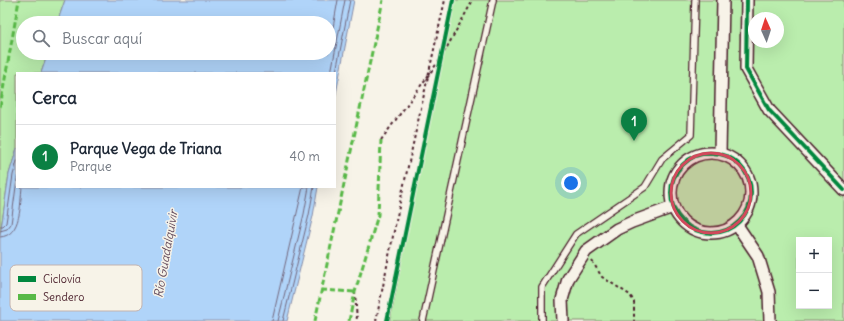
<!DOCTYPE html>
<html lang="es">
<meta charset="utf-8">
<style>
:root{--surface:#fff;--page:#f2f2f3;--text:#1f2937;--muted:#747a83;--line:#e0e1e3;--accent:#0b8043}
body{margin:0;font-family:Delius,sans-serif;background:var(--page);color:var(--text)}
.controls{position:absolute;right:12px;bottom:12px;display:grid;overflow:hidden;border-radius:0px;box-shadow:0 4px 16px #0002}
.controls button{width:36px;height:36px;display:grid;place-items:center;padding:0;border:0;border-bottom:1px solid var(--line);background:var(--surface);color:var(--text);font:20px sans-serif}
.compass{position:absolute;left:748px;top:12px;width:36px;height:36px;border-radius:50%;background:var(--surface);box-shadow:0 4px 16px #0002;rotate:357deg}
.you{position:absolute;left:571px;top:183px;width:14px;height:14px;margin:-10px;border:3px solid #fff;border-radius:50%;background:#1a73e8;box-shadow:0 0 0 6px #1a73e833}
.badge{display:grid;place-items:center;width:26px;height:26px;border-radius:50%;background:var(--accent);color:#fff;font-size:13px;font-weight:700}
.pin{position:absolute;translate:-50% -33px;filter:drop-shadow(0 1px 2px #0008)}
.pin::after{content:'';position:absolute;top:21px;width:14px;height:12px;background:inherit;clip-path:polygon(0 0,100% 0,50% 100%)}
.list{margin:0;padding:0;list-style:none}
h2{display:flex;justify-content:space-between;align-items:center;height:52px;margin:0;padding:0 16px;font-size:17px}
h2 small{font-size:13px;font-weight:400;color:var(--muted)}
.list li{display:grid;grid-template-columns:26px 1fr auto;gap:12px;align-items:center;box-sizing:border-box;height:64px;padding:0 16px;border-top:1px solid var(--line)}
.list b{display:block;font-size:15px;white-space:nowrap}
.list p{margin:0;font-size:13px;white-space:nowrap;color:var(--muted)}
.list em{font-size:13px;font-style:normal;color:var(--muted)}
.icon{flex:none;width:22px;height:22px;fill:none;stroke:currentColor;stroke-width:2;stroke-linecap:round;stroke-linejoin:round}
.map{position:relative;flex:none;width:844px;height:321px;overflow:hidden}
.search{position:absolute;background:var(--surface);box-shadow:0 4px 16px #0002;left:16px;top:16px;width:320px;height:44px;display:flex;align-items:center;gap:10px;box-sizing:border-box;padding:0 14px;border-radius:22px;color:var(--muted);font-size:15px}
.panel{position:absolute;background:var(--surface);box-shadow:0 4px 16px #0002;left:16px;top:72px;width:320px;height:116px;border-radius:0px}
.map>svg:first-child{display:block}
.green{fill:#baedad;stroke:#82866c;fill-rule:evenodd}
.water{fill:#b0d4f9;stroke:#878ca7}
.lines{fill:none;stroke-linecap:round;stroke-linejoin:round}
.shore{stroke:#73677d;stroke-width:1}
.service-casing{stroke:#4a1f2b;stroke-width:8}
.minor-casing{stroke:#4a1f2b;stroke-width:14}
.path{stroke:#4a1f2b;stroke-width:2;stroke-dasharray:3 3;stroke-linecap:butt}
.service{stroke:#f7f3e8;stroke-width:5.5}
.minor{stroke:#f7f3e8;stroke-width:11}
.quiet{stroke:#58b947;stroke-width:3;stroke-dasharray:6 3;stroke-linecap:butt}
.cycleway-casing{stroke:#f7f3e8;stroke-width:6}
.cycleway{stroke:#00873e;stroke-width:4}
.marked{fill:#d1495b;fill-opacity:0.2;stroke:#d1495b;stroke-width:3;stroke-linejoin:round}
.labels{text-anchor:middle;stroke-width:3;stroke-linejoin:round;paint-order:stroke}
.water-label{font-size:12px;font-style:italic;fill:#644c5e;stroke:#f7f3e8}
.key{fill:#f7f3e8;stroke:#c3b3af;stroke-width:1}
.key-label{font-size:11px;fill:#4a1f2b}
</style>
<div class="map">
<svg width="844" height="321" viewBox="0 0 844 321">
<rect width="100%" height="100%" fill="#f7f3e8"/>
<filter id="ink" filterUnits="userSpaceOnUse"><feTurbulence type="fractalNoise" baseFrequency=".025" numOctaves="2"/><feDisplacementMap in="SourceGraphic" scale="8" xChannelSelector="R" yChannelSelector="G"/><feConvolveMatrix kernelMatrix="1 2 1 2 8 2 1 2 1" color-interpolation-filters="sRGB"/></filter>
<g filter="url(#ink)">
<g class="green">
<path d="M0,0h65l-8,23h-34v30h25l-7,20h-24v75l-8,26 -9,62z"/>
<path d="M452,0h392v321h-454zM754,18h24v24h-24zM799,240h30v66h-30z"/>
</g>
<g class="water">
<path d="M65,0h289l-19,99v-26h-294l7,-20h281v-30h-272z"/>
<path d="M17,148v39h301l-5,29 -26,105h-287v-85l9,-62z"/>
</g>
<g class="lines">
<g class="shore">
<path d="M329,50l9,-50"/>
<path d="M331,73l14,-73"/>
<path d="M335,77l15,-77"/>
<path d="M0,226h3l3,-3 7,-48 4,-14"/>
<path d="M0,231l7,-2 4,-5 6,-45"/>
<path d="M0,237c22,-1 20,-34 22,-50"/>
<path d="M272,321l31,-134"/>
<path d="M278,321l26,-107 5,-27"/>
<path d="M283,321l26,-106 5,-28"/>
</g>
<defs>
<g id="service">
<path d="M423,321l70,-321"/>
<path d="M542,321v-34l34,-53 69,-47 17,-28 29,-24 4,-135"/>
</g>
<g id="minor">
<path d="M747,0l-1,69 23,41 75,80"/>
<circle cx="711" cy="193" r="40"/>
<path d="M720,153l3,-153"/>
<path d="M737,225l21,31 11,36 1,29"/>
<path d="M563,321l-1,-21 6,-21 18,-28 31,-22 15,-7 41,-15"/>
</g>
</defs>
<use href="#service" class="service-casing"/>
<use href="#minor" class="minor-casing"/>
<g class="path">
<path d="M381,140l60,-82 32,-58"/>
<path d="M592,261l10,16 28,18 4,7v19"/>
<path d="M355,292l2,29"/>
<path d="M376,321l21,-105 48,-216"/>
</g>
<use href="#service" class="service"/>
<use href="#minor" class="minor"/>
<g class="quiet">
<path d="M0,107l19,-107"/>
<path d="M321,290l34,2"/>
<path d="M315,321l68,-321"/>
<path d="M349,321l6,-29 23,-77 3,-75"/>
</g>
<defs>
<g id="cycleway">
<path d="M747,0l-1,69 23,41 75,80"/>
<circle cx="711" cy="193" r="40"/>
<path d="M387,321l66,-321"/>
</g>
</defs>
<use href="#cycleway" class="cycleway-casing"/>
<use href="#cycleway" class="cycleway"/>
</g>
</g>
<path class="marked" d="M671 193a40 40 0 1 1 80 0a40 40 0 1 1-80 0Z"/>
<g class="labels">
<g class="water-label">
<text transform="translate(166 254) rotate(-80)" y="4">Río Guadalquivir</text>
</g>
</g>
<rect x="10" y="265" width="132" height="46" rx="6" class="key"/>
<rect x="18" y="276" width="18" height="6" fill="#00873e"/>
<rect x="18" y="294" width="18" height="6" fill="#58b947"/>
<g class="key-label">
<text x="43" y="283">Ciclovía</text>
<text x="43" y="301">Sendero</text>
</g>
</svg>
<div class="controls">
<button>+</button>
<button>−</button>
</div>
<svg class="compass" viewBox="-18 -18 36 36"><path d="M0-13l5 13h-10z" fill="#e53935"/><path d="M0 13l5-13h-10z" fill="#747a83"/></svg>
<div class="you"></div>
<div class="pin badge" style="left:634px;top:141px">1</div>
<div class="search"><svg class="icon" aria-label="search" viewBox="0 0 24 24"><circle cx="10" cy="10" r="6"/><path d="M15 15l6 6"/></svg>Buscar aquí</div>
<section class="panel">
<h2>Cerca<small></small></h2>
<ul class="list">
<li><span class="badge">1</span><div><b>Parque Vega de Triana</b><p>Parque</p></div><em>40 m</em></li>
</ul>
</section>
</div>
